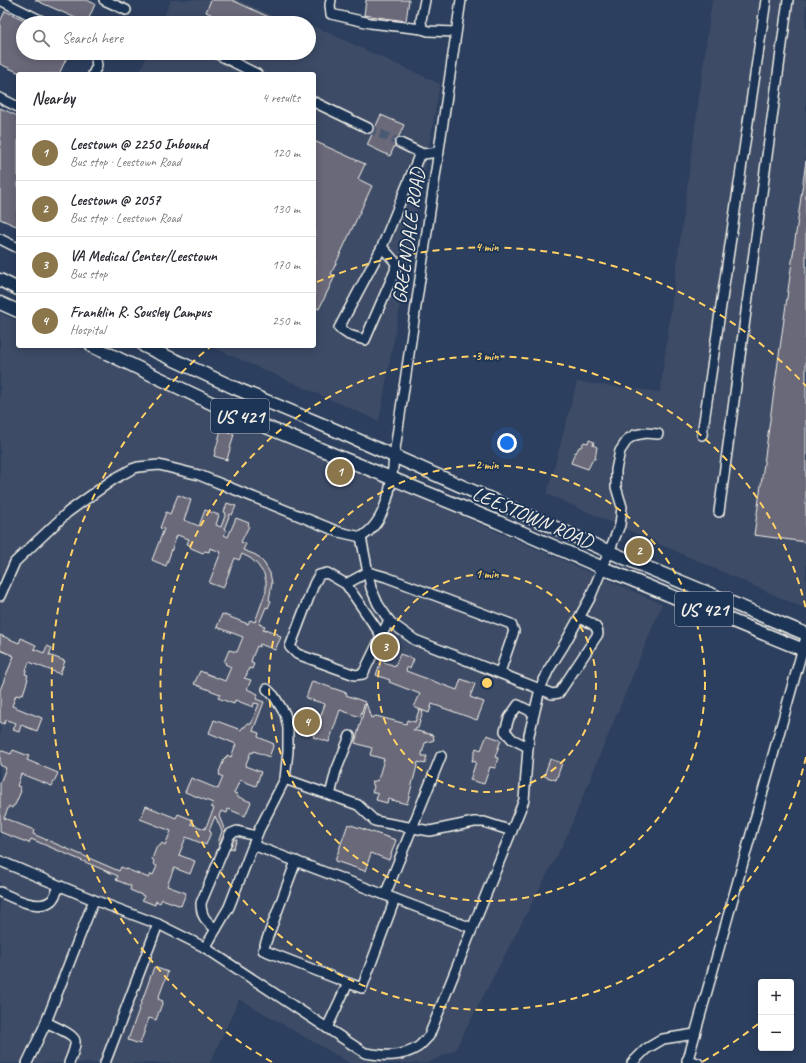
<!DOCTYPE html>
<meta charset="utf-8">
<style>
:root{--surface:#fff;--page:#f7f7f7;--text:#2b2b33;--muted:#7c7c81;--line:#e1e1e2;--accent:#8a764a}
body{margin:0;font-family:Caveat,sans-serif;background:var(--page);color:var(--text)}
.controls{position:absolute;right:12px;bottom:12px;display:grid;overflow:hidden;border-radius:4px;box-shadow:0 2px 10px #0003}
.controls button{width:36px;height:36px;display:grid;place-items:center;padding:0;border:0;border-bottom:1px solid var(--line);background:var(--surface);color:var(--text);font:20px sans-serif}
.you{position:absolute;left:507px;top:443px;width:14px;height:14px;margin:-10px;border:3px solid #fff;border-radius:50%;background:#1a73e8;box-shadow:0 0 0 6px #1a73e833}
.badge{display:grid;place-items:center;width:26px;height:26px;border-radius:50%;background:var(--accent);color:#fff;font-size:13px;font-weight:700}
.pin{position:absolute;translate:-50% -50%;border:2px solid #fff;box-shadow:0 1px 4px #0006}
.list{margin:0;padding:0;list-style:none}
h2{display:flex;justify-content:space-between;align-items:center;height:52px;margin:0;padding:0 16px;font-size:17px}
h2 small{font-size:13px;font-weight:400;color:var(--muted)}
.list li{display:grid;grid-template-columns:26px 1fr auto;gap:12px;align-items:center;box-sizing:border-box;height:56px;padding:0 16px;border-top:1px solid var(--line)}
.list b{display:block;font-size:15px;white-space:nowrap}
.list p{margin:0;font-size:13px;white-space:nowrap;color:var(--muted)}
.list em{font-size:13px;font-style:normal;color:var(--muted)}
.icon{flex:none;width:22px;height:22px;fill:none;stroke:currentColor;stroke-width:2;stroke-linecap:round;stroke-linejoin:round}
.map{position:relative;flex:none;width:806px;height:1063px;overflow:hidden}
.search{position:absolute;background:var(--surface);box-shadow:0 2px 10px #0003;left:16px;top:16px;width:300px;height:44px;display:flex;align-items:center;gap:10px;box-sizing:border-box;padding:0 14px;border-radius:22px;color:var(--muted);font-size:15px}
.panel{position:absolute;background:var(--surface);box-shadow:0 2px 10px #0003;left:16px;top:72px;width:300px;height:276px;border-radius:4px}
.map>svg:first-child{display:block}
.built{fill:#3e4c66}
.building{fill:#69697a;stroke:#f4f1e8}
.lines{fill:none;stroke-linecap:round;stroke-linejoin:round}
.minor-tunnel{stroke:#4a5a73;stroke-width:9;stroke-dasharray:9 4.5;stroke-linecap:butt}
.minor-casing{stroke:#f4f1e8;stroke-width:12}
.major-casing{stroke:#f4f1e8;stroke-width:15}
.minor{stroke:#1d3557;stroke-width:9}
.major{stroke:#1d3557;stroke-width:12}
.ring{fill:none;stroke:#ffd166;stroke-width:2;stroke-dasharray:7 5}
.labels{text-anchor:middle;stroke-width:4;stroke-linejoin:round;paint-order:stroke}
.shield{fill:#1d3557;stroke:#b4b9bc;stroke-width:1}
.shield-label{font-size:19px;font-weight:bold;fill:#f4f1e8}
.street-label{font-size:20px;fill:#f4f1e8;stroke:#1d3557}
.centre{fill:#ffd166;stroke:#1d3557;stroke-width:2}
.ring-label{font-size:12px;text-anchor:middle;font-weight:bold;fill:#ffd166;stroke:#1d3557;stroke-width:4;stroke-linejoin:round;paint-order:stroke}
</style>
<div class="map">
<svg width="806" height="1063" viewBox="0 0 806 1063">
<rect width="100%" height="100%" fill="#2c3f5e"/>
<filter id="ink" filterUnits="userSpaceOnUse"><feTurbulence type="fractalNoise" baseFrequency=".025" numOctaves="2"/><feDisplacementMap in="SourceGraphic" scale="8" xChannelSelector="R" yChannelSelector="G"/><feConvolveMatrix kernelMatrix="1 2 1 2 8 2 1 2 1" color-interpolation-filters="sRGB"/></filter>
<g filter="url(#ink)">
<g class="built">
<path d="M171,0h67l50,23h-127z"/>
<path d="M712,0h94v609l-259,-115 30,-112 83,10z"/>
<path d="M309,24l131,60 -61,337 -169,-75h104v-272h-175l9,-21h161z"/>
<path d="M0,313l18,8v25h56l588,258 -97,236 -110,210 -28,13h-77l-111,-64 -29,64h-210z"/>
</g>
<g class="building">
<path d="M35,0h52l8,4 -8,19z"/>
<path d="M211,0h21l50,23h-52l-24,-11z"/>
<path d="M366,0h43l-3,21 -42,-6z"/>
<path d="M5,11l26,12h-8v30h46l-10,21h-37l-22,-10v-42z"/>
<path d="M0,108l18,8v106l-2,4 -16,-7z"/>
<path d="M381,115l23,10 -14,31 -23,-11z"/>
<path d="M314,141l51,23 -7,15 14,7 -41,88 4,2 -16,33 -5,-2z"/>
<path d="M806,161v381l-52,-7z"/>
<path d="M221,430l13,4 -7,26 -13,-4z"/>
<path d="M589,440l5,2 -1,3 4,2 -2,12h-2l-5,10 -17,-6 4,-11 1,1 3,-6h2l3,-5 4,1z"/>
<path d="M178,495l13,5 -7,20 15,6 6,-16 14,5 -3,10 5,2 5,-14 -2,-1 3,-9 9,3 -4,9 -2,-1 -6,15 3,1 -3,5 4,2 8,-19 13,5 -1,2 1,1 -8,16 5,2 -3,6 13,5 8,8 6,10 2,10 -3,17 2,1 -3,7 -2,-1 -7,17 6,2 -2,4 2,1v-2l13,5v2l3,1 -6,13 -15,-6 -1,3 -2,-1 -5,12 -1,5 3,1 -2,5 -3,-1 -2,6h-1l1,1 -3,3 7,2 -4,9 11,5 -2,5 8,3 -11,29 6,2 -1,4 16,7 -5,13 -15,-6 -1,2 -2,-1 -6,14 16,6 -5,14 -16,-6 -6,13 3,1 -1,2 15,6 -6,14 -17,-7 -1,4 -6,-2 -2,5 6,15 -1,3 13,6 -4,9 -15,-6 4,-12 -7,-15 -6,15 2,1 -5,13 -20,-8 -7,18 16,6 -5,13 -16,-6 -7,18 19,7 -5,13 -19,-7 -2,4 -4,-2 -1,4 -13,-5 2,-4 -14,-6 1,-4 -15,-6 2,-4 -87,-37 -2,4 -29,-11v-49l6,-15 -6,-3v-15l11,4 2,-4 16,6 -2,4 31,13 -6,13 -31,-12 -4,12 4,1 -1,3 1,1 -6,14h-1l-2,3 -3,-2 -5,12 30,12 -1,4 86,37 2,-4 28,11 2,-4 2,1 4,-9 -4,-2 1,-3 -2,-2 5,-13h3l2,-3 3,2 6,-14 -31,-12 6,-13 30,12 2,-4 15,6 -2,4 14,5 9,-21 -3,-1 2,-4 -28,-11 6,-14 27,11 5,-12 -4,-2 1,-2 -1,-1 6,-15 1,1 1,-3 4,2 5,-13 -27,-11 5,-13 27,10 2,-3h2l2,-4 4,1 8,-20 -5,-1 -1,4 -18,-7 -1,4 -16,-6 2,-4 -26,-10 6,-13 25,10 6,-14 -6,-3 1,-1 -2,-1 5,-12 8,2 6,-15 -26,-10 5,-13 26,10 2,-4 5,2 11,-31v-10l-2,-7 -7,-10 -7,-6 -8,-4 -3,6 -4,-2 -12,30 -14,-5 12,-31 -11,-4 -1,4 -4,-1 -2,2 -12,-5 -1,-3 -3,-1 2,-5 -12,-4 -11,31 -14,-6 12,-31 -4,-1 6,-16 4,2z"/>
<path d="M0,635l19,8 2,-5 15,7 -2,4 10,4 3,-7 5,2 -3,7 16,6 -5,13 -31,-12 -4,12 3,1 -1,3 1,1 -5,15 -2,-1 -1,3 -4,-1 -4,11 30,12 -5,13 -16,-6 -2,7 -6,-2 3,-7 -10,-3 -2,4 -4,-2v-32l14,-34 -14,-6z"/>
<path d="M400,654l14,5 -4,10 -3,-2 -1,4 51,19 4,-11 14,5 -5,13 14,5 -7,18 -45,-16 -3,9 -15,-6 6,-13 -31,-12 1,-2 -14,-5 5,-14 14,5z"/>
<path d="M312,681l35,12 -1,2 19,7 -5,15 -20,-7 -11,32 -16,-5 12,-33 -19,-6z"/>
<path d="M366,703l5,15 5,-2 30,8 1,-4 8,2 4,-12 4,1 -5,17 -5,2 20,5 1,5 -9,3 -3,11v2h5l-2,8 -7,-2 -11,42 -19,-5 -1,4 -11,-3 2,-6 -6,-2 2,-5 -2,-5 6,-2 6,-21 -14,-4 2,-7 -17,-5z"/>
<path d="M487,735l14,5 -6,17 3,1 -3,10 -5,-1 -6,17 -14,-4 6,-18 -4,-1 4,-13 5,2z"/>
<path d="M550,759l12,4 -6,17 -12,-4z"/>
<path d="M348,824l48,16 -7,20 -18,-7 -6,18 -30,-10z"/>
<path d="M154,967l14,5 -10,27 5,2 -7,19 -7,-2 -9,26 -12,-4z"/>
</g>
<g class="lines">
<path class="minor-tunnel" d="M368,128l32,15"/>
<defs>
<g id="minor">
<path d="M0,0l46,23"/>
<path d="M104,0l22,10"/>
<path d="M331,0l-1,5 1,9 39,9 52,6"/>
<path d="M425,0l-4,20 1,9 6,2 28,1"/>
<path d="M215,53l42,21"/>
<path d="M93,74l4,-8 -2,-13"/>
<path d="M0,98l18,9"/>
<path d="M314,102l54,26"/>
<path d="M400,143l23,11"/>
<path d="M0,239l18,9"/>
<path d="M382,247l14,16 -1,8 -30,69 -16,-5 -10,-7 43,-81 36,-89 5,-4 16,-2"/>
<path d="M702,435l64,-435"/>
<path d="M719,512l69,-512"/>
<path d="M361,537l10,51 7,16 12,18 25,18 125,49 9,-20 15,-24 26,-47 30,-73 2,-18 -6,-20v-17l4,-19 8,-12 7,-4 11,-2 12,1"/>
<path d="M346,584l35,51"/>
<path d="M0,596l15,-34 53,-50 46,-33 18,-10 6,-2 21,-2 40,10 140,57 22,5c26,-15 31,-53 33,-81l67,-456"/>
<path d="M389,620l-26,54 -8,1 -58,-21 -7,-7 24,-63 5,-9 8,-2 19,11 22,-12 18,5 125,47 3,7 -14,41"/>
<path d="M528,747l-16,-8 -7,-8 4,-13 9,-13 16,8"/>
<path d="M285,779l73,26 17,16 55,10 44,-9h10l28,9"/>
<path d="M330,795l6,-24 14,-35"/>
<path d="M253,845l219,83"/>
<path d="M0,861l94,39 64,24 46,23 161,106c18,3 36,5 53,-6 4,-3 8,-8 11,-11l95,-236 5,-65 11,-46 12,5 7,-1 39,-59c0,-10 -12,-13 -19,-16"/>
<path d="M296,861l-33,89 85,33 -21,45"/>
<path d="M0,892c13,6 39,20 52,8 3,-3 5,-10 8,-14"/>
<path d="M385,895l56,-139"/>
<path d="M216,929c-10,-8 -15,-12 -15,-26l29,-69 7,-3 19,5"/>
<path d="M205,948l24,-41 30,-77 26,-51 3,-28v-23l-3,-14 -11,-18 -7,-7"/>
<path d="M348,983l14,5 33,-89"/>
<path d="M46,1022c7,4 28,12 29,19 1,7 -4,16 -6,22"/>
<path d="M687,1060l11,3"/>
<path d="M27,1063l17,-36 50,-127"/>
<path d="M105,1063l53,-139"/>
<path d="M632,1063l14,-14 17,-10 32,-5"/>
<path d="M687,1063l119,-426"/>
</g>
<g id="major">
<path d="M0,280l18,9"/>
<path d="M0,303l18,8"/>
<path d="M92,346l140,67 264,108 107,47 203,83"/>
<path d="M144,346l91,42 100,42 275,122 196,82"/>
</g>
</defs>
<use href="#minor" class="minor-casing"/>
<use href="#major" class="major-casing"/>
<use href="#minor" class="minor"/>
<use href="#major" class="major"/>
</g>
</g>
<g class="ring">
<circle cx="487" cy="683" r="109"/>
<circle cx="487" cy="683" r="218"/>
<path d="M806 757A327 327 0 1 1 806 609"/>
<path d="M758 1024A436 436 0 0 1 702 1062M272 1062A436 436 0 0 1 210 347M317 282A436 436 0 0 1 806 386"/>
</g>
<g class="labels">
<g class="shield">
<rect x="211" y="399" width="58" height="34" rx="3"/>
<rect x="675" y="592" width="58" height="34" rx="3"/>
</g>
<g class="shield-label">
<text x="240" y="423">US 421</text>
<text x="704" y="616">US 421</text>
</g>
<g class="street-label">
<text transform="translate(408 236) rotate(-82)" y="7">GREENDALE ROAD</text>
<text transform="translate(533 517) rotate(23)" y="7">LEESTOWN ROAD</text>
</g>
</g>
<circle cx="487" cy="683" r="6" class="centre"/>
<g class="ring-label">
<text x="487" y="251">4 min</text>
<text x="487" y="360">3 min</text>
<text x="487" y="469">2 min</text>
<text x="487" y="578">1 min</text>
</g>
</svg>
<div class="controls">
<button>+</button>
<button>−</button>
</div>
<div class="you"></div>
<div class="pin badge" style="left:340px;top:472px">1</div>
<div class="pin badge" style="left:639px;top:551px">2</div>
<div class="pin badge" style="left:385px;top:647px">3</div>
<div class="pin badge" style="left:307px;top:722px">4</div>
<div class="search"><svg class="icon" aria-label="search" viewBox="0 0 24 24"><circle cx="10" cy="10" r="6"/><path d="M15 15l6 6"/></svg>Search here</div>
<section class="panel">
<h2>Nearby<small>4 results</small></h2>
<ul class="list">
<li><span class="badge">1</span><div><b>Leestown @ 2250 Inbound</b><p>Bus stop · Leestown Road</p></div><em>120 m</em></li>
<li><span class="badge">2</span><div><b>Leestown @ 2057</b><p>Bus stop · Leestown Road</p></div><em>130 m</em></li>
<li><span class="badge">3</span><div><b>VA Medical Center/Leestown</b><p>Bus stop</p></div><em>170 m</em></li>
<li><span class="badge">4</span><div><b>Franklin R. Sousley Campus</b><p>Hospital</p></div><em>250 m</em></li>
</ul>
</section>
</div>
